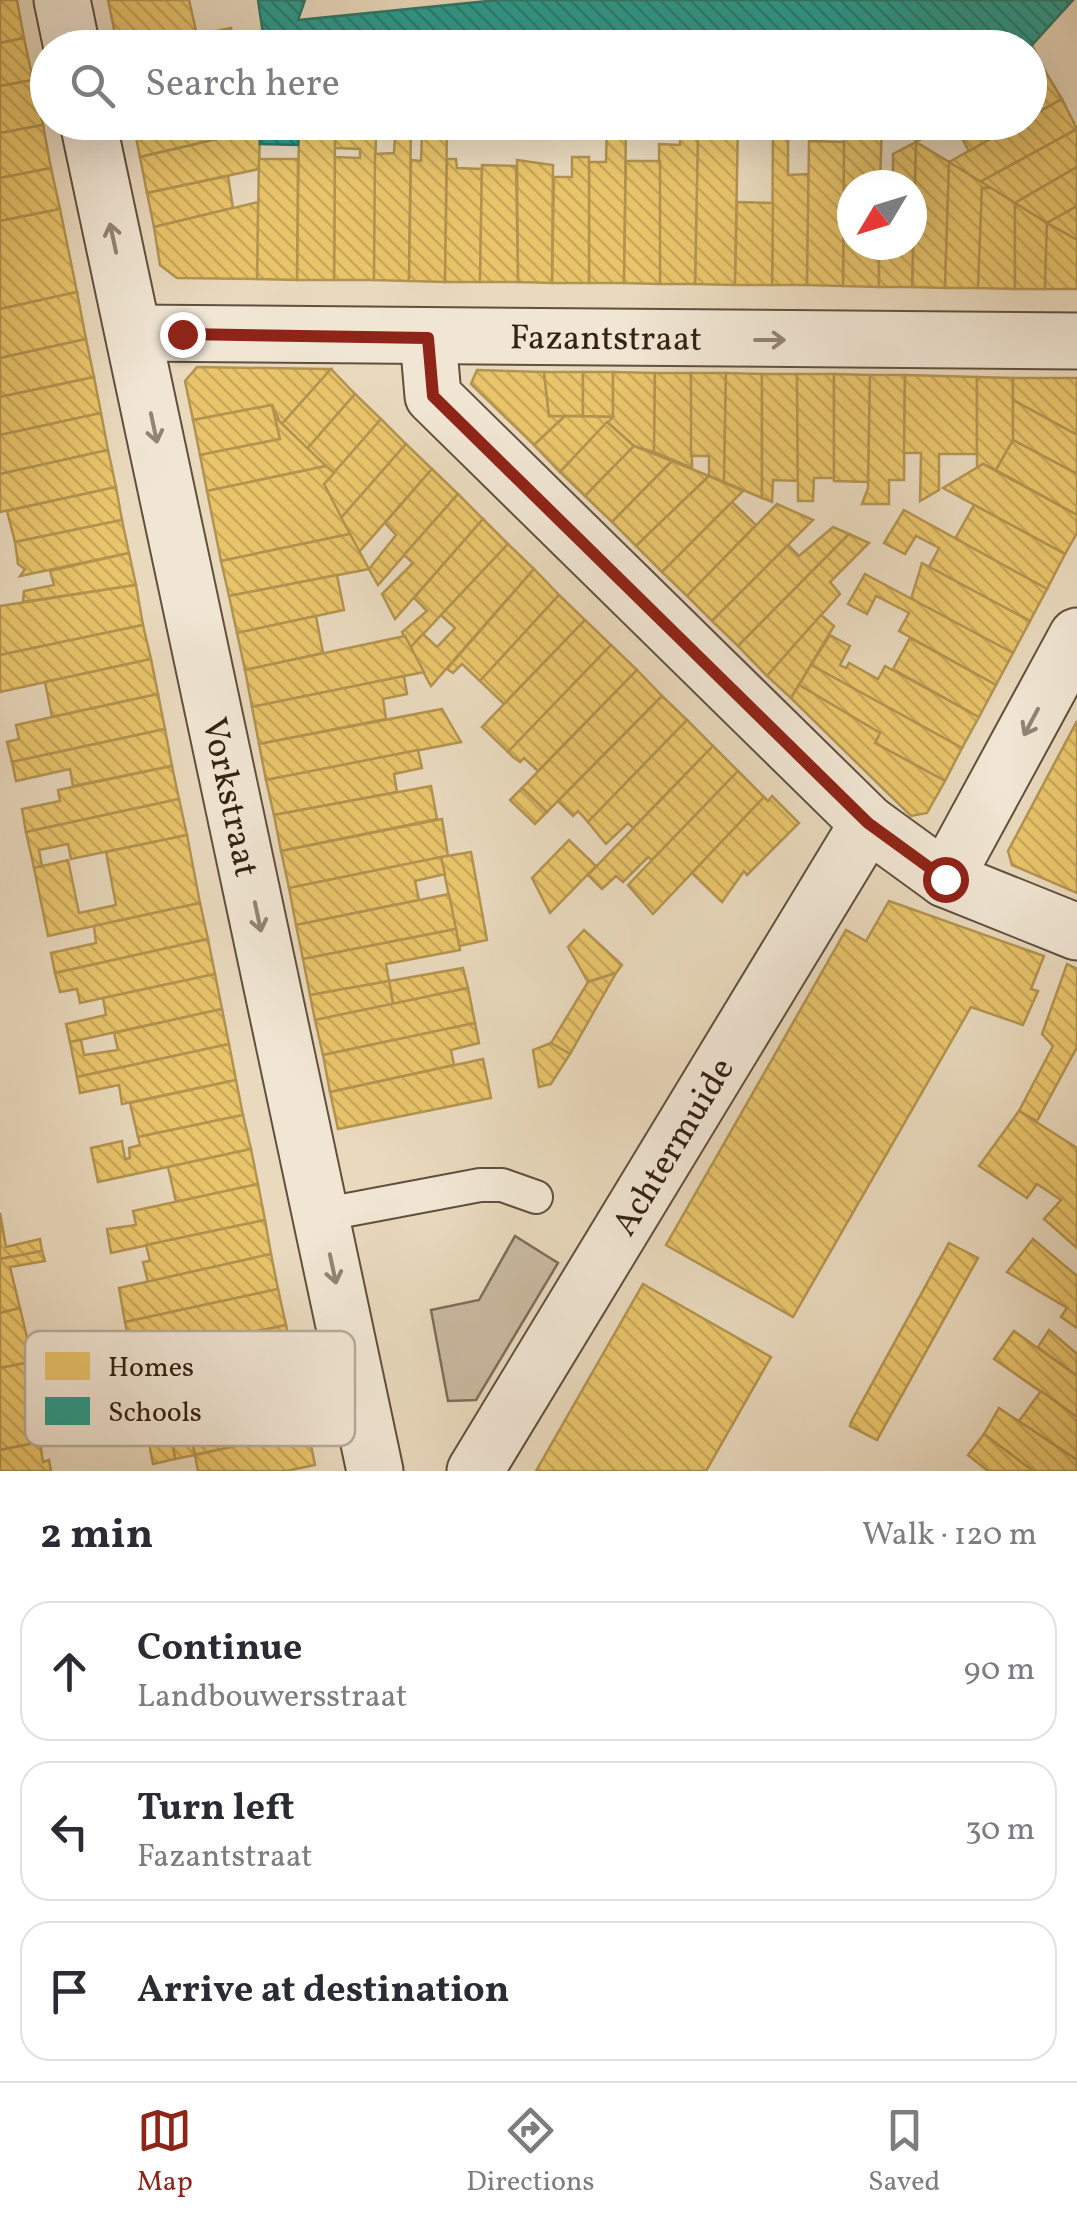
<!DOCTYPE html>
<meta charset="utf-8">
<style>
:root{--surface:#fff;--page:#f2f2f3;--text:#2b2b33;--muted:#7c7c81;--line:#e1e1e2;--accent:#8f2418}
body{margin:0;font-family:Vollkorn,serif;background:var(--page);color:var(--text)}
.compass{position:absolute;left:837px;top:170px;width:90px;height:90px;border-radius:50%;background:var(--surface);box-shadow:0 10px 40px #0002;rotate:232deg}
.stop{position:absolute;width:30px;height:30px;margin:-22px;border:8px solid #8f2418;border-radius:50%;background:#fff}
.stop.end{background:#8f2418;border-color:#fff;box-shadow:0 2px 10px #0008}
.list{margin:0;padding:0;list-style:none}
h2{display:flex;justify-content:space-between;align-items:center;height:130px;margin:0;padding:0 40px;font-size:42px}
h2 small{font-size:32px;font-weight:400;color:var(--muted)}
.list li{display:grid;grid-template-columns:65px 1fr auto;gap:30px;align-items:center;box-sizing:border-box;height:140px;margin:0 20px 20px;padding:0 20px;border:2px solid var(--line);border-radius:30px}
.list b{display:block;font-size:38px;white-space:nowrap}
.list p{margin:0;font-size:32px;white-space:nowrap;color:var(--muted)}
.list em{font-size:32px;font-style:normal;color:var(--muted)}
.icon{flex:none;width:55px;height:55px;fill:none;stroke:currentColor;stroke-width:2;stroke-linecap:round;stroke-linejoin:round}
.map{position:relative;flex:none;width:1077px;height:1471px;overflow:hidden}
.search{position:absolute;background:var(--surface);box-shadow:0 10px 40px #0002;left:30px;right:30px;top:30px;height:110px;display:flex;align-items:center;gap:25px;box-sizing:border-box;padding:0 35px;border-radius:55px;color:var(--muted);font-size:38px}
.sheet{height:610px;background:var(--surface)}
nav{display:flex;justify-content:space-around;align-items:center;box-sizing:border-box;height:140px;border-top:2px solid var(--line);background:var(--surface);font-size:28px;color:var(--muted)}
nav a{display:grid;justify-items:center;gap:5px}
nav .on{color:var(--accent)}
.map>svg:first-child{display:block}
.green{fill:#cabaa0;stroke:#7f6e5a;stroke-width:2.5}
.homes{fill:url(#homes-back-hatch);stroke:#b39350;stroke-width:2.5}
.schools{fill:url(#schools-back-hatch);stroke:#2d786a;stroke-width:2.5}
.lines{fill:none;stroke-linecap:round;stroke-linejoin:round}
.lane-casing{stroke:#61503e;stroke-width:36}
.street-casing{stroke:#61503e;stroke-width:59}
.lane{stroke:#f1e6d4;stroke-width:32}
.street{stroke:#f1e6d4;stroke-width:55}
.oneway{stroke:#928474}
.route{stroke:#8f2418;stroke-width:12}
.labels{text-anchor:middle;stroke-width:10;stroke-linejoin:round;paint-order:stroke}
.street-label{font-size:35px;fill:#342214;stroke:#f1e6d4}
.key{fill:#f1e6d4;stroke:#b8ab9a;stroke-width:2.5}
.key-label{font-size:28px;fill:#342214}
</style>
<div class="map">
<svg width="1077" height="1471" viewBox="0 0 1077 1471">
<defs>
<pattern id="homes-back-hatch" width="6" height="6" patternUnits="userSpaceOnUse" patternTransform="scale(2.5)"><rect width="6" height="6" fill="#e9c46a"/><path d="M-1 5l2 2M0 0l6 6M5-1l2 2" fill="none" stroke="#c8a85b"/></pattern>
<pattern id="schools-back-hatch" width="6" height="6" patternUnits="userSpaceOnUse" patternTransform="scale(2.5)"><rect width="6" height="6" fill="#2a9d8f"/><path d="M-1 5l2 2M0 0l6 6M5-1l2 2" fill="none" stroke="#258074"/></pattern>
</defs>
<rect width="100%" height="100%" fill="#e9d9bd"/>
<filter id="stains"><feTurbulence type="fractalNoise" baseFrequency=".002" numOctaves="4"/><feColorMatrix values="0 0 0 0 .2 0 0 0 0 .09 0 0 0 0 .02 0 0 0 .5 -.17"/></filter>
<radialGradient id="worn" r=".72"><stop offset=".6" stop-color="#630" stop-opacity="0"/><stop offset="1" stop-color="#630" stop-opacity=".3"/></radialGradient>
<path class="green" d="M515,1236l43,27 -82,137 -28,1 -17,-91 48,-10z"/>
<g class="homes">
<path d="M0,0h17l7,38 -24,5z"/>
<path d="M108,0h81l8,35 -79,13z"/>
<path d="M231,28l4,20h-102l64,-13z"/>
<path d="M24,38l9,42 -33,6v-43z"/>
<path d="M1032,45l13,26 -15,8v-31h-23z"/>
<path d="M1045,71l17,28 -32,18v-38z"/>
<path d="M33,80l10,45 -43,8v-47z"/>
<path d="M1062,99l15,30 -97,53 -31,-20 71,-40h10v-5z"/>
<path d="M133,122h127v7l-120,28z"/>
<path d="M335,122h41l-2,158h-40l1,-123 25,1v-9l-25,-1z"/>
<path d="M335,122l-1,158h-37l2,-157z"/>
<path d="M376,122h35l-2,159 -35,-1 1,-126 19,-1 1,-17h-19z"/>
<path d="M411,122h36l-2,160 -36,-1 2,-121 10,1 1,-27 -11,1z"/>
<path d="M607,122h19l-2,161h-35v-121h17z"/>
<path d="M698,122h40l-3,163 -40,-1z"/>
<path d="M773,122h15v53l21,-1 -2,111h-35z"/>
<path d="M844,122h38l-2,63h-28v60h27v42l-36,-1z"/>
<path d="M906,122h45l-35,20z"/>
<path d="M953,122h67l-51,29z"/>
<path d="M43,125l8,43 -51,10v-45z"/>
<path d="M260,129l-1,40 -112,24 -7,-36z"/>
<path d="M1077,129v38l-62,36 -35,-21z"/>
<path d="M680,134h18l-3,150h-35l-1,-140 21,1z"/>
<path d="M809,141l35,1 -1,144 -36,-1z"/>
<path d="M916,142l33,20 -4,126 -33,-1z"/>
<path d="M916,142l-4,145h-33v-42h33v-60l-32,-3h13v-28z"/>
<path d="M572,157h17v126h-37l2,-106h18z"/>
<path d="M259,159h39l-1,121 -40,-1z"/>
<path d="M447,159h9l1,9 25,1 -2,113h-35z"/>
<path d="M517,160l36,5 -1,118 -34,-1z"/>
<path d="M626,161h34v123l-36,-1z"/>
<path d="M949,162l42,26h-9l-4,100h-33z"/>
<path d="M482,165l34,1 2,116h-38z"/>
<path d="M1077,167v39l-30,17 -32,-20z"/>
<path d="M51,168l9,41 -60,12v-43z"/>
<path d="M228,176l5,32 -79,19 -7,-34z"/>
<path d="M982,188h9l24,15v86l-37,-1z"/>
<path d="M258,202l-1,77 -80,-1 -17,-13 -6,-38z"/>
<path d="M737,202l36,1 -1,82h-37z"/>
<path d="M1015,203l32,20 -2,66h-30z"/>
<path d="M1077,206v34l-30,-17z"/>
<path d="M60,209l17,83 -77,17v-88z"/>
<path d="M1047,223l30,17v49h-32z"/>
<path d="M77,292l9,47 -86,19v-49z"/>
<path d="M86,339l8,38 -94,20v-39z"/>
<path d="M197,367l131,2h3l-50,56 -9,-20 -79,15 -8,-39z"/>
<path d="M331,369l24,25 -48,55 -26,-24z"/>
<path d="M477,370l67,2 5,44h16l-31,29 -63,-61z"/>
<path d="M544,372h39v44h-34z"/>
<path d="M583,372h30v45l-30,-1z"/>
<path d="M613,372l42,1 -1,79 -20,-6 -27,-24 6,-5z"/>
<path d="M655,373h36l1,95 -38,-16z"/>
<path d="M691,373h35l-2,109 -15,-6v-20h-18z"/>
<path d="M726,373l36,1v124l-38,-16z"/>
<path d="M762,374h35l1,107 -25,-1 -1,22 -10,-4z"/>
<path d="M797,374h37v104h-20l-1,23h-15z"/>
<path d="M834,374l36,1 -2,107 -34,-1z"/>
<path d="M870,375h35l-1,105h-15v24h-27l6,-16z"/>
<path d="M905,375l72,2v77h-38v36l-19,11 1,-48h-17z"/>
<path d="M94,377l7,36 -101,22v-38z"/>
<path d="M977,377l36,1v62l-17,30 -13,-6 -6,4z"/>
<path d="M1013,378h64v57l-64,-35z"/>
<path d="M355,394l26,25 -47,54 -27,-24z"/>
<path d="M1013,400l64,35v39l-64,-34z"/>
<path d="M272,405l8,34 -80,16 -7,-35z"/>
<path d="M101,413l7,37 -108,24v-39z"/>
<path d="M565,416l48,1 -53,55 -26,-27z"/>
<path d="M275,417l51,49 -119,25 -7,-36 80,-16z"/>
<path d="M381,419l25,25 -65,74 -17,-34z"/>
<path d="M607,422l27,24 -49,50 -25,-24z"/>
<path d="M1013,440l64,34v41l-81,-45z"/>
<path d="M406,444l26,25 -73,83 -18,-34z"/>
<path d="M634,446l38,15 -60,61 -27,-26z"/>
<path d="M108,450l8,37 -116,25v-38z"/>
<path d="M672,461l37,15 -73,70 -24,-24z"/>
<path d="M983,464l94,51v18l-12,21 -122,-66z"/>
<path d="M326,466l8,7 -10,11 26,50 -129,27 -14,-70z"/>
<path d="M432,469l26,25 -80,91 -9,-16 27,-34 -11,-12z"/>
<path d="M709,476l34,15 -81,81 -26,-26z"/>
<path d="M116,487l6,33 -107,22 -8,-31z"/>
<path d="M458,494l25,25 -88,100 -13,-25 31,-31 -9,-8z"/>
<path d="M732,502l24,23 -69,71 -25,-24z"/>
<path d="M777,504l36,16 -101,101 -25,-25z"/>
<path d="M974,505l91,49 -18,35 -92,-50z"/>
<path d="M904,510l143,79 -17,32 -101,-54 10,-19 -23,-12 -11,18 -21,-11z"/>
<path d="M483,519l25,25 -98,104 -8,-16 25,-21 -13,-13z"/>
<path d="M122,520l7,33 -109,23 5,-7 -7,-5 -3,-22z"/>
<path d="M833,527l16,7 -111,112 -26,-25 76,-76 11,11z"/>
<path d="M350,534l19,35 -140,27 -8,-35z"/>
<path d="M849,534l20,9 -39,39 10,12 -73,82 -29,-30z"/>
<path d="M508,544l26,25 -103,117 -21,-38 13,-14 14,13 18,-19 -14,-13z"/>
<path d="M129,553l7,32 -113,17 1,-11 30,-6 -4,-14z"/>
<path d="M922,563l108,58 -17,32 -102,-54z"/>
<path d="M534,569l25,26 -79,86 -18,-17 -9,9 -6,-4z"/>
<path d="M865,574l148,79 -17,32 -97,-54 10,-18 -33,-17 -9,18 -19,-10z"/>
<path d="M337,575l7,35 -107,23 -8,-37z"/>
<path d="M136,585l7,40 -143,30v-49z"/>
<path d="M559,595l26,25 -81,84 -24,-23z"/>
<path d="M821,615l13,11 -43,72 -24,-22z"/>
<path d="M316,616l7,37 -78,17 -8,-37z"/>
<path d="M585,620l26,25 -103,107 -26,-25z"/>
<path d="M143,625l8,34 -151,33v-37z"/>
<path d="M830,635l20,11 -10,19 6,3 3,-5 29,16 7,-13 94,51 -17,31 -151,-83z"/>
<path d="M405,636l19,36 -172,35 -7,-37z"/>
<path d="M910,638l86,47 -17,32 -86,-48z"/>
<path d="M611,645l26,25 -99,101 -14,-13 -4,4 -7,-5 -5,-5z"/>
<path d="M151,659l7,35 -106,23 -7,-35z"/>
<path d="M811,665l151,83 -17,33 -70,-38 5,-10 -81,-48z"/>
<path d="M637,670l25,26 -115,116 -25,-24z"/>
<path d="M404,676l3,18 -24,5 3,20 -127,25 -7,-37z"/>
<path d="M799,685l81,48 -5,10 70,38 -18,32 -16,3 -120,-118z"/>
<path d="M158,694l7,35 -153,33 -5,-20 12,-3 -3,-14z"/>
<path d="M662,696l25,24 -99,102 -10,-11 -5,5 -15,-15z"/>
<path d="M442,709l19,33 -195,38 -7,-36z"/>
<path d="M687,720l26,26 -80,82 -5,-5 -22,21 -18,-22z"/>
<path d="M1077,721v172l-65,-28 -4,-14z"/>
<path d="M165,729l7,37 -99,20 -3,-17 -54,12 -4,-19z"/>
<path d="M713,746l25,25 -86,89 -4,-3 -25,25 -7,-6 -14,13 -14,-14z"/>
<path d="M418,750l4,18 -28,6 3,18 -123,23 -8,-35z"/>
<path d="M172,766l7,33 -153,33 -4,-23 38,-8 -2,-11z"/>
<path d="M738,771l26,26 -111,117 -25,-29z"/>
<path d="M431,786l6,33 -156,32 -7,-36z"/>
<path d="M522,788l25,24 -12,12 -25,-24z"/>
<path d="M772,796l27,27 -52,52 -3,-4 -22,31 -30,-29 72,-76 4,4z"/>
<path d="M179,799l8,36 -116,24 -3,-15 -29,6 3,16 -8,2 -8,-36z"/>
<path d="M442,819l6,37 -159,32 -8,-37z"/>
<path d="M187,835l13,68 -152,33 -14,-68 34,-8 11,53 37,-8 -10,-53z"/>
<path d="M569,840l27,26 -46,47 -18,-35z"/>
<path d="M471,852l16,88 -28,6 -18,-89z"/>
<path d="M441,857l4,17 -30,7 4,19 -123,25 -7,-37z"/>
<path d="M449,894l7,35 -153,30 -7,-34z"/>
<path d="M889,901l155,55 -13,33 7,2 -15,34 -52,-18 -178,310 -127,-72 180,-315 20,11z"/>
<path d="M200,903l8,36 -153,34 -4,-20 45,-10 -2,-17z"/>
<path d="M456,929l4,21 -74,14 3,17 -79,14 -7,-36z"/>
<path d="M584,930l38,35 -6,8 -28,9 -20,-35z"/>
<path d="M208,939l7,35 -135,29 -3,-14 -17,3 -5,-19z"/>
<path d="M1067,964l10,5v78l-40,74 -18,-10 34,-65 -11,-12z"/>
<path d="M463,968l5,20 -75,16 -4,-23z"/>
<path d="M616,973l-46,81 -19,-11 37,-61z"/>
<path d="M215,974l7,35 -152,33 -4,-18 40,-9 -3,-17z"/>
<path d="M389,981l4,23 -78,16 -5,-25z"/>
<path d="M468,988l7,35 -152,32 -8,-35z"/>
<path d="M222,1009l7,35 -152,33 -7,-35 11,-2 3,15 34,-5 -4,-17z"/>
<path d="M475,1023l4,20 -28,7 3,15 -124,27 -7,-37z"/>
<path d="M551,1043l19,11 -19,30 -12,3 -6,-37z"/>
<path d="M229,1044l7,36 -114,24 -3,-19 -39,8 -3,-16z"/>
<path d="M483,1059l8,39 -153,31 -8,-37z"/>
<path d="M236,1080l7,35 -105,22 -8,-34z"/>
<path d="M1019,1111l58,37v100l-33,-29 17,-19 -24,-16 -10,14 -48,-32z"/>
<path d="M243,1115l8,34 -153,33 -7,-34 31,-7 3,18 5,-1 -1,-10 11,-3 -2,-8z"/>
<path d="M251,1149l7,35 -82,18 -8,-35z"/>
<path d="M258,1184l7,36 -154,33 -4,-24 29,-4 -3,-14z"/>
<path d="M0,1213l6,34 34,-8 2,12 -42,8z"/>
<path d="M265,1220l6,34 -123,28 -5,-20 7,-1 -4,-16z"/>
<path d="M1033,1239l44,37v52l-16,-11 6,-9 -60,-36z"/>
<path d="M949,1243l29,15 -101,182 -27,-14 1,-4z"/>
<path d="M42,1251l3,10 -35,6 10,41 -20,5v-54z"/>
<path d="M271,1254l7,35 -153,33 -6,-34z"/>
<path d="M643,1284l128,73 -65,114h-170z"/>
<path d="M278,1289l8,36 -154,33 -7,-36z"/>
<path d="M20,1308l10,42 31,-5 3,11 -64,12v-55z"/>
<path d="M286,1325l7,35 -101,22 -7,-35z"/>
<path d="M1049,1330l28,24v22l-39,-29z"/>
<path d="M1014,1331l63,45v41l-83,-58z"/>
<path d="M25,1363l15,79 -40,8v-82z"/>
<path d="M1041,1391l36,26v43l-58,-39z"/>
<path d="M300,1394l8,36 -113,25 -8,-36z"/>
<path d="M999,1408l78,52v11h-44l-49,-37z"/>
<path d="M187,1419l8,36 -20,4 -6,-36z"/>
<path d="M169,1423l6,36 -22,5 -7,-36z"/>
<path d="M308,1430l7,35 -29,6h-88l-3,-16z"/>
<path d="M984,1434l49,37h-45l-20,-16z"/>
<path d="M40,1442l3,20 6,-2 2,11h-51v-21z"/>
</g>
<g class="schools">
<path d="M258,0h47l-7,20 200,-20h575l-41,45 -25,3h-742z"/>
<path d="M554,122h35v8l-35,3z"/>
<path d="M299,123l-1,22 -38,-1v-15z"/>
</g>
<g class="lines">
<defs>
<path id="lane" d="M321,1215l159,-30h22l34,12"/>
<g id="street">
<path d="M62,0l10,48"/>
<path id="s1" d="M88,122l287,1349"/>
<path id="s2" d="M134,333l943,8"/>
<path d="M428,338l5,58 435,427 77,56 132,53"/>
<path d="M945,879l132,-243"/>
<path id="s3" d="M475,1471l393,-648"/>
</g>
</defs>
<use href="#lane" class="lane-casing"/>
<use href="#street" class="street-casing"/>
<use href="#lane" class="lane"/>
<use href="#street" class="street"/>
</g>
<defs><path id="oneway-shaft" d="M-6 0H5M1.5-3L5.5 0L1.5 3" fill="none" stroke-width="1.6" stroke-linecap="round" stroke-linejoin="round" transform="scale(2.5)"/></defs>
<g class="oneway">
<use href="#oneway-shaft" transform="translate(113 238) rotate(-102)"/>
<use href="#oneway-shaft" transform="translate(770 340)"/>
<use href="#oneway-shaft" transform="translate(154 428) rotate(78)"/>
<use href="#oneway-shaft" transform="translate(1031 722) rotate(118)"/>
<use href="#oneway-shaft" transform="translate(258 917) rotate(78)"/>
<use href="#oneway-shaft" transform="translate(333 1269) rotate(78)"/>
</g>
<g class="lines">
<path class="route" d="M182,334l246,4 5,58 435,427 77,56"/>
</g>
<g class="labels">
<g class="street-label">
<text dy="12" stroke="none"><textPath href="#s2" startOffset="472">Fazantstraat</textPath></text>
<text dy="12" stroke="none"><textPath href="#s1" startOffset="690">Vorkstraat</textPath></text>
<text dy="12" stroke="none"><textPath href="#s3" startOffset="380">Achtermuide</textPath></text>
</g>
</g>
<rect x="25" y="1331" width="330" height="115" rx="15" class="key"/>
<rect x="45" y="1352" width="45" height="28" fill="#e9c46a"/>
<rect x="45" y="1397" width="45" height="28" fill="#2a9d8f"/>
<g class="key-label">
<text x="108" y="1376">Homes</text>
<text x="108" y="1421">Schools</text>
</g>
<rect width="100%" height="100%" filter="url(#stains)"/>
<rect width="100%" height="100%" fill="url(#worn)"/>
</svg>
<svg class="compass" viewBox="-18 -18 36 36"><path d="M0-13l5 13h-10z" fill="#e53935"/><path d="M0 13l5-13h-10z" fill="#7c7c81"/></svg>
<div class="stop" style="left:945px;top:879px"></div>
<div class="stop end" style="left:182px;top:334px"></div>
<div class="search"><svg class="icon" aria-label="search" viewBox="0 0 24 24"><circle cx="10" cy="10" r="6"/><path d="M15 15l6 6"/></svg>Search here</div>
</div>
<section class="sheet">
<h2>2 min<small>Walk · 120 m</small></h2>
<ul class="list">
<li><svg class="icon" aria-label="ahead" viewBox="0 0 24 24"><path d="M12 20V5M6 11l6-6 6 6"/></svg><div><b>Continue</b><p>Landbouwersstraat</p></div><em>90 m</em></li>
<li><svg class="icon" aria-label="left" viewBox="0 0 24 24"><path d="M17 20v-9H6M10 6l-5 5 5 5"/></svg><div><b>Turn left</b><p>Fazantstraat</p></div><em>30 m</em></li>
<li><svg class="icon" aria-label="arrive" viewBox="0 0 24 24"><path d="M6 21V4h12l-3 4 3 4H6"/></svg><div><b>Arrive at destination</b></div></li>
</ul>
</section>
<nav>
<a class="on"><svg class="icon" aria-label="map" viewBox="0 0 24 24"><path d="M3 6l6-2 6 2 6-2v14l-6 2-6-2-6 2zM9 4v14M15 6v14"/></svg>Map</a>
<a><svg class="icon" aria-label="directions" viewBox="0 0 24 24"><path d="M12 3l9 9-9 9-9-9zM9 14v-3h6M13 9l2 2-2 2"/></svg>Directions</a>
<a><svg class="icon" aria-label="saved" viewBox="0 0 24 24"><path d="M7 4h10v16l-5-4-5 4z"/></svg>Saved</a>
</nav>
